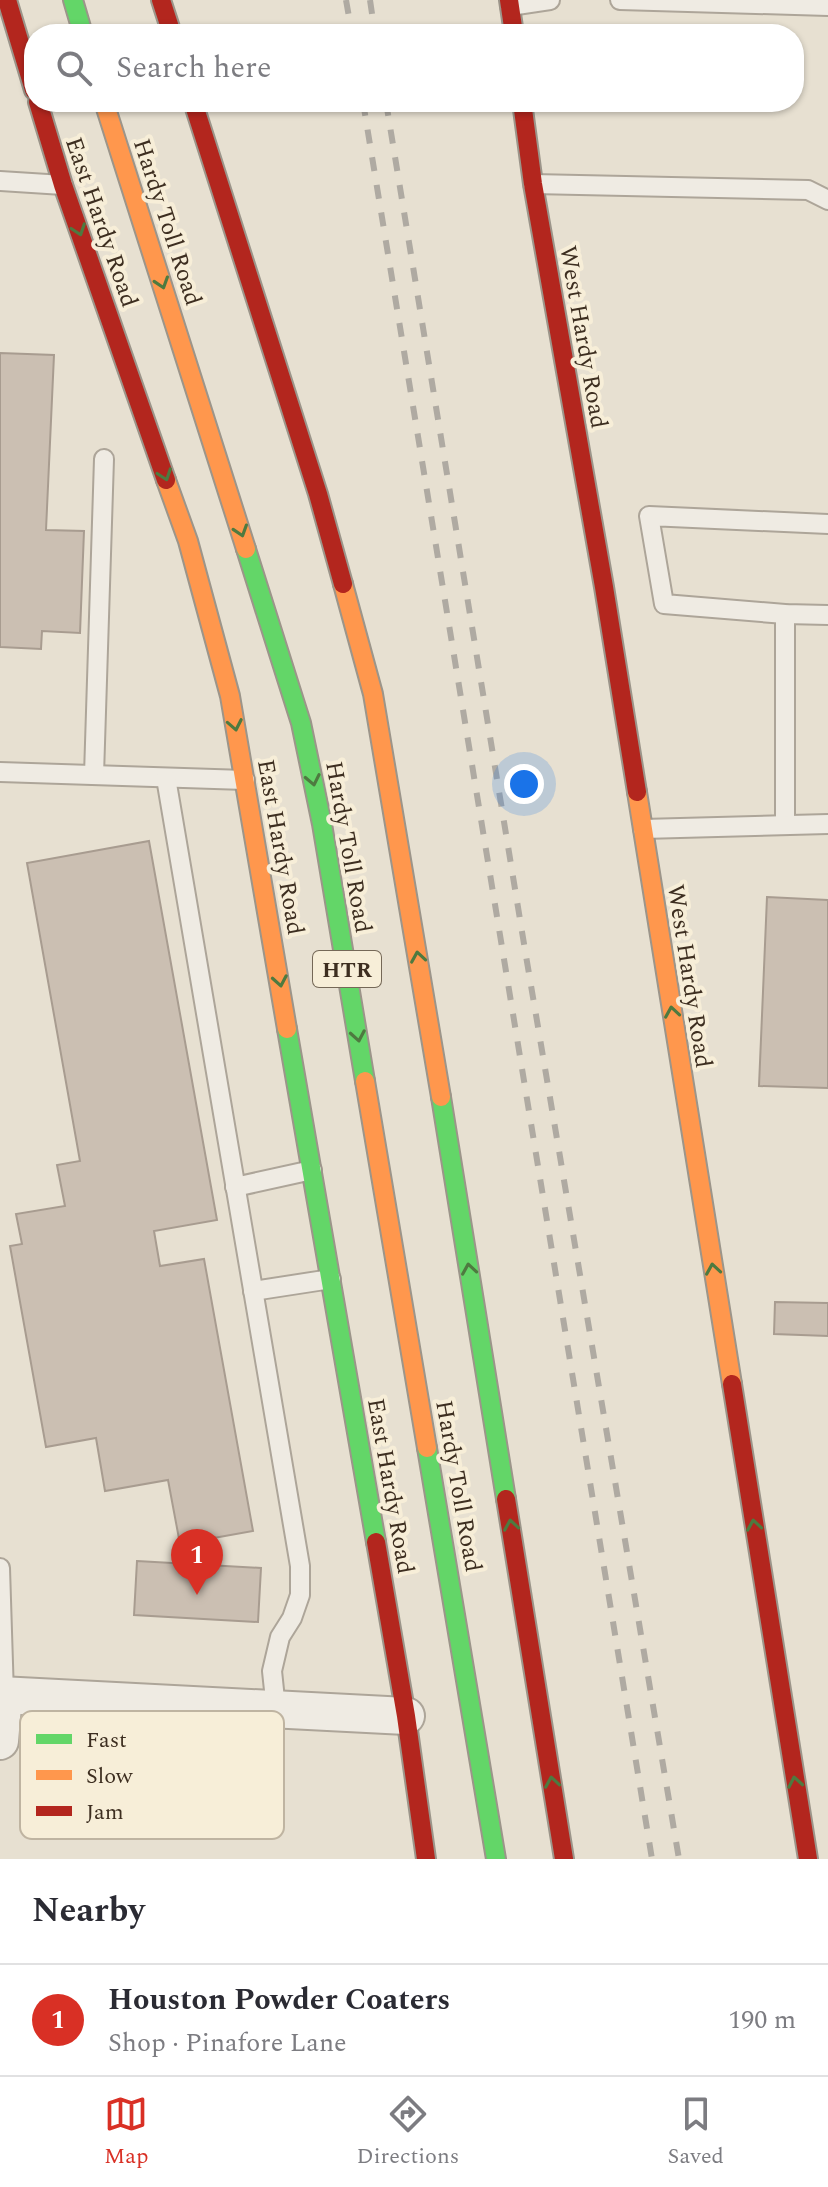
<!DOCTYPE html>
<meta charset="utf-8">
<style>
:root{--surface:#fff;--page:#f7f7f7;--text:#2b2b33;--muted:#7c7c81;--line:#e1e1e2;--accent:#d93025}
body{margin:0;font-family:Spectral,serif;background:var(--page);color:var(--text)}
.you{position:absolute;left:524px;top:784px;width:28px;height:28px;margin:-20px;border:6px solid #fff;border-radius:50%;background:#1a73e8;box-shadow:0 0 0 12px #1a73e833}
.badge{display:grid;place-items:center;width:52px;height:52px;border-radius:50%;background:var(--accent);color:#fff;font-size:26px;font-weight:700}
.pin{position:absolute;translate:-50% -66px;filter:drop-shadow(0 2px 4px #0008)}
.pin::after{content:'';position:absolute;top:42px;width:28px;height:24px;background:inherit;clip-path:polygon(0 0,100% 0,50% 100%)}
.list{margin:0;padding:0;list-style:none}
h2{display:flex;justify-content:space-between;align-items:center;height:104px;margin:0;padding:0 32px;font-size:34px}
h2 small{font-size:26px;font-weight:400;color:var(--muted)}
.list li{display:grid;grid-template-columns:52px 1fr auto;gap:24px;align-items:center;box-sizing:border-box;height:112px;padding:0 32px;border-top:2px solid var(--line)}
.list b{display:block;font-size:30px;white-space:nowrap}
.list p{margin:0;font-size:26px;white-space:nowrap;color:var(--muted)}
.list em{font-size:26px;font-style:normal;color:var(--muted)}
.icon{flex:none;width:44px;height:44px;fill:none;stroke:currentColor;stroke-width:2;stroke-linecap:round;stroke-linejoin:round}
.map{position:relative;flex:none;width:828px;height:1859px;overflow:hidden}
.search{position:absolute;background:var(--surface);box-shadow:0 2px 6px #0004;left:24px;right:24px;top:24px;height:88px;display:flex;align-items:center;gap:20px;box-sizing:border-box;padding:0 28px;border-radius:32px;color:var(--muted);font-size:30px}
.sheet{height:216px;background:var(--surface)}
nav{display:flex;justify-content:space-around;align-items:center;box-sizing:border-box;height:112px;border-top:2px solid var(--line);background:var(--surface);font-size:22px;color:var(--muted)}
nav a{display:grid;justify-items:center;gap:4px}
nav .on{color:var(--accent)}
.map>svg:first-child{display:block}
.building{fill:#cbbfb2;stroke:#a89c90;stroke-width:2}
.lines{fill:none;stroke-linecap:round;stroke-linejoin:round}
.lane-casing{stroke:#ada599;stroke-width:22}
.street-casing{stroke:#ada599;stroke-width:40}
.fast-casing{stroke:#9c958a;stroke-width:22}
.slow-casing{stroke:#9c958a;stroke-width:22}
.jam-casing{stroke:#9c958a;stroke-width:22}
.lane{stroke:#efebe3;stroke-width:18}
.street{stroke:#efebe3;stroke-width:36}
.fast{stroke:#63d668;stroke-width:18}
.slow{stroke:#ff974d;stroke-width:18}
.jam{stroke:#b3261e;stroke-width:18}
.rail{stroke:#afaaa2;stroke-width:6;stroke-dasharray:14 14;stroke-linecap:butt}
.oneway{stroke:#4e7a40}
.labels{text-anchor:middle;stroke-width:8;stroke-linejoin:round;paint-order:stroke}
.shield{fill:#f7eed8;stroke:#756857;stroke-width:2}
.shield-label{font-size:22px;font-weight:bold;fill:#3d2e20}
.street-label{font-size:24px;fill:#3d2e20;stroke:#f7eed8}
.key{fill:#f7eed8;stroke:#bfb4a1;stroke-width:2}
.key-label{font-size:22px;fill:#3d2e20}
</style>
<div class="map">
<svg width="828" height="1859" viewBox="0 0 828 1859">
<rect width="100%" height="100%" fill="#e7e0d1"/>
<g class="building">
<path d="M0,353l54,2 -8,175 38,1 -4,102 -38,-2 -1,18 -41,-2z"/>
<path d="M149,841l68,379 -63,11 6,35 44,-7 49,272 -73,13 -12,-64 -63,11 -9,-53 -50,9 -36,-201 12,-2 -6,-30 49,-8 -8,-41 23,-4 -53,-298z"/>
<path d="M767,897l61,3v188l-69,-2z"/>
<path d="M775,1302l53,1v33l-54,-2z"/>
<path d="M137,1561l124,7 -3,54 -124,-7z"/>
</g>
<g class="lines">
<defs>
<g id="lane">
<path d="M620,0l208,6"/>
<path d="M510,6l40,-6"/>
<path d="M0,181l63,4"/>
<path d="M533,184l275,6 20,10"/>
<path d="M828,524l-179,-8 15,88 121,10 43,1"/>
<path d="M0,772l245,8"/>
<path d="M94,775l10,-316"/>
<path d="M166,778l134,788v29l-8,23 -12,19 -8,34 4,38"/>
<path d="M785,824v-210"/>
<path d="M643,829l185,-5"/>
<path d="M235,1187l77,-17"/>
<path d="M253,1291l78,-12"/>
<path d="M0,1568l4,127"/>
</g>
<g id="street">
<path d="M0,1695l406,21"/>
<path d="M0,1741l4,-46"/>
</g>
<g id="fast">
<path d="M73,0l10,34"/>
<path d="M246,549l55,174 21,101 43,257"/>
<path d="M287,1029l89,513"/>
<path d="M441,1097l65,402"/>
<path d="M427,1448l69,411"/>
</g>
<g id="slow">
<path d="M104,102l142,447"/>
<path d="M166,480l22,61 42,155 57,333"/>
<path d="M343,584l30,110 68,403"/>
<path d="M637,792l95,592"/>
<path d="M365,1081l62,367"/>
</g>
<g id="jam">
<path d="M7,0l27,90"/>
<path d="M161,0l11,34"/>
<path d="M509,0l5,34"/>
<path d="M38,102l25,83 103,295"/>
<path d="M193,102l125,392 25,90"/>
<path d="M522,102l11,82 71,403 33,205"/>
<path d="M732,1384l76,475"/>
<path d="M506,1499l58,360"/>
<path d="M376,1542l30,174 20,143"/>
</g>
</defs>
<use href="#lane" class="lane-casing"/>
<use href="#street" class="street-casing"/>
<use href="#fast" class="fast-casing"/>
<use href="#slow" class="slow-casing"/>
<use href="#jam" class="jam-casing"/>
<use href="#lane" class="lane"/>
<use href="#street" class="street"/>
<use href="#fast" class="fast"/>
<use href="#slow" class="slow"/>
<use href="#jam" class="jam"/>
<g class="rail">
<path d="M346,0l6,34"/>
<path d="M370,0l5,34"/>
<path d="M363,102l289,1757"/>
<path d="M386,102l140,854 153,903"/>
</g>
</g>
<defs><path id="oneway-chevron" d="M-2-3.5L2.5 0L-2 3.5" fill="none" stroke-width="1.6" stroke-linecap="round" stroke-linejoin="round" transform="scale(2)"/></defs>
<g class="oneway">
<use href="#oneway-chevron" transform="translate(79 230) rotate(71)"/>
<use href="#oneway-chevron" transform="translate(162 283) rotate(72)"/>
<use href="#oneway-chevron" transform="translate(165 475) rotate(71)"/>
<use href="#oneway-chevron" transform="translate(241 531) rotate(72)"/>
<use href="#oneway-chevron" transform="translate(235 725) rotate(79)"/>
<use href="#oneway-chevron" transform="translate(313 780) rotate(78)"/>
<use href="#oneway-chevron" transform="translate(418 957) rotate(-99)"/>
<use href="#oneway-chevron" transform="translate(280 981) rotate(80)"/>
<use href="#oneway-chevron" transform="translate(672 1012) rotate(-99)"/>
<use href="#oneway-chevron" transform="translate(358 1036) rotate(80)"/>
<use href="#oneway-chevron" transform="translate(469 1269) rotate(-99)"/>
<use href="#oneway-chevron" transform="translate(713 1269) rotate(-99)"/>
<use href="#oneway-chevron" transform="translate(511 1525) rotate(-99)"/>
<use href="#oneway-chevron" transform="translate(754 1525) rotate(-99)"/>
<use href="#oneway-chevron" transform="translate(552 1782) rotate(-99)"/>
<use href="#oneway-chevron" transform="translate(795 1782) rotate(-100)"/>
</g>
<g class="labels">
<rect class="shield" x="313" y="951" width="68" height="36" rx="6"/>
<g class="shield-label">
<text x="347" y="977">HTR</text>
</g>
<g class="street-label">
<text transform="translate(102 222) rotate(71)" y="8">East Hardy Road</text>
<text transform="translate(168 222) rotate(72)" y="8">Hardy Toll Road</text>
<text transform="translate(584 337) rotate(80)" y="8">West Hardy Road</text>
<text transform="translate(281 847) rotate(80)" y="8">East Hardy Road</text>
<text transform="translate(349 847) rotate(80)" y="8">Hardy Toll Road</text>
<text transform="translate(690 976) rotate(81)" y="8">West Hardy Road</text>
<text transform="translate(391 1486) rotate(80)" y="8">East Hardy Road</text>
<text transform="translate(459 1486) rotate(80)" y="8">Hardy Toll Road</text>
</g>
</g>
<rect x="20" y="1711" width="264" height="128" rx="12" class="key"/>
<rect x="36" y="1734" width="36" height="10" fill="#63d668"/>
<rect x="36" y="1770" width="36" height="10" fill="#ff974d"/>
<rect x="36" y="1806" width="36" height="10" fill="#b3261e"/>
<g class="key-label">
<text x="86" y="1747">Fast</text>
<text x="86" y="1783">Slow</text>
<text x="86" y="1819">Jam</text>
</g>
</svg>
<div class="you"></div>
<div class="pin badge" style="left:197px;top:1595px">1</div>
<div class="search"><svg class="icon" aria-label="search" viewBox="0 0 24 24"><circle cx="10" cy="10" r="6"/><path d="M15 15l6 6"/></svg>Search here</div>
</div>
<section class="sheet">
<h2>Nearby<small></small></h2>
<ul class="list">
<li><span class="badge">1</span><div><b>Houston Powder Coaters</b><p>Shop · Pinafore Lane</p></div><em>190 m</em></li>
</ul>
</section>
<nav>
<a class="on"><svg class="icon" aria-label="map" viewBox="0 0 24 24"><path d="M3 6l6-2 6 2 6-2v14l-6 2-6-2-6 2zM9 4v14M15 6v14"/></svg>Map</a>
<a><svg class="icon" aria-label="directions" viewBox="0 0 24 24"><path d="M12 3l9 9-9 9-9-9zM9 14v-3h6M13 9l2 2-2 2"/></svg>Directions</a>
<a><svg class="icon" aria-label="saved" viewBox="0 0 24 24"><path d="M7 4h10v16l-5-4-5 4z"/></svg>Saved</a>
</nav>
